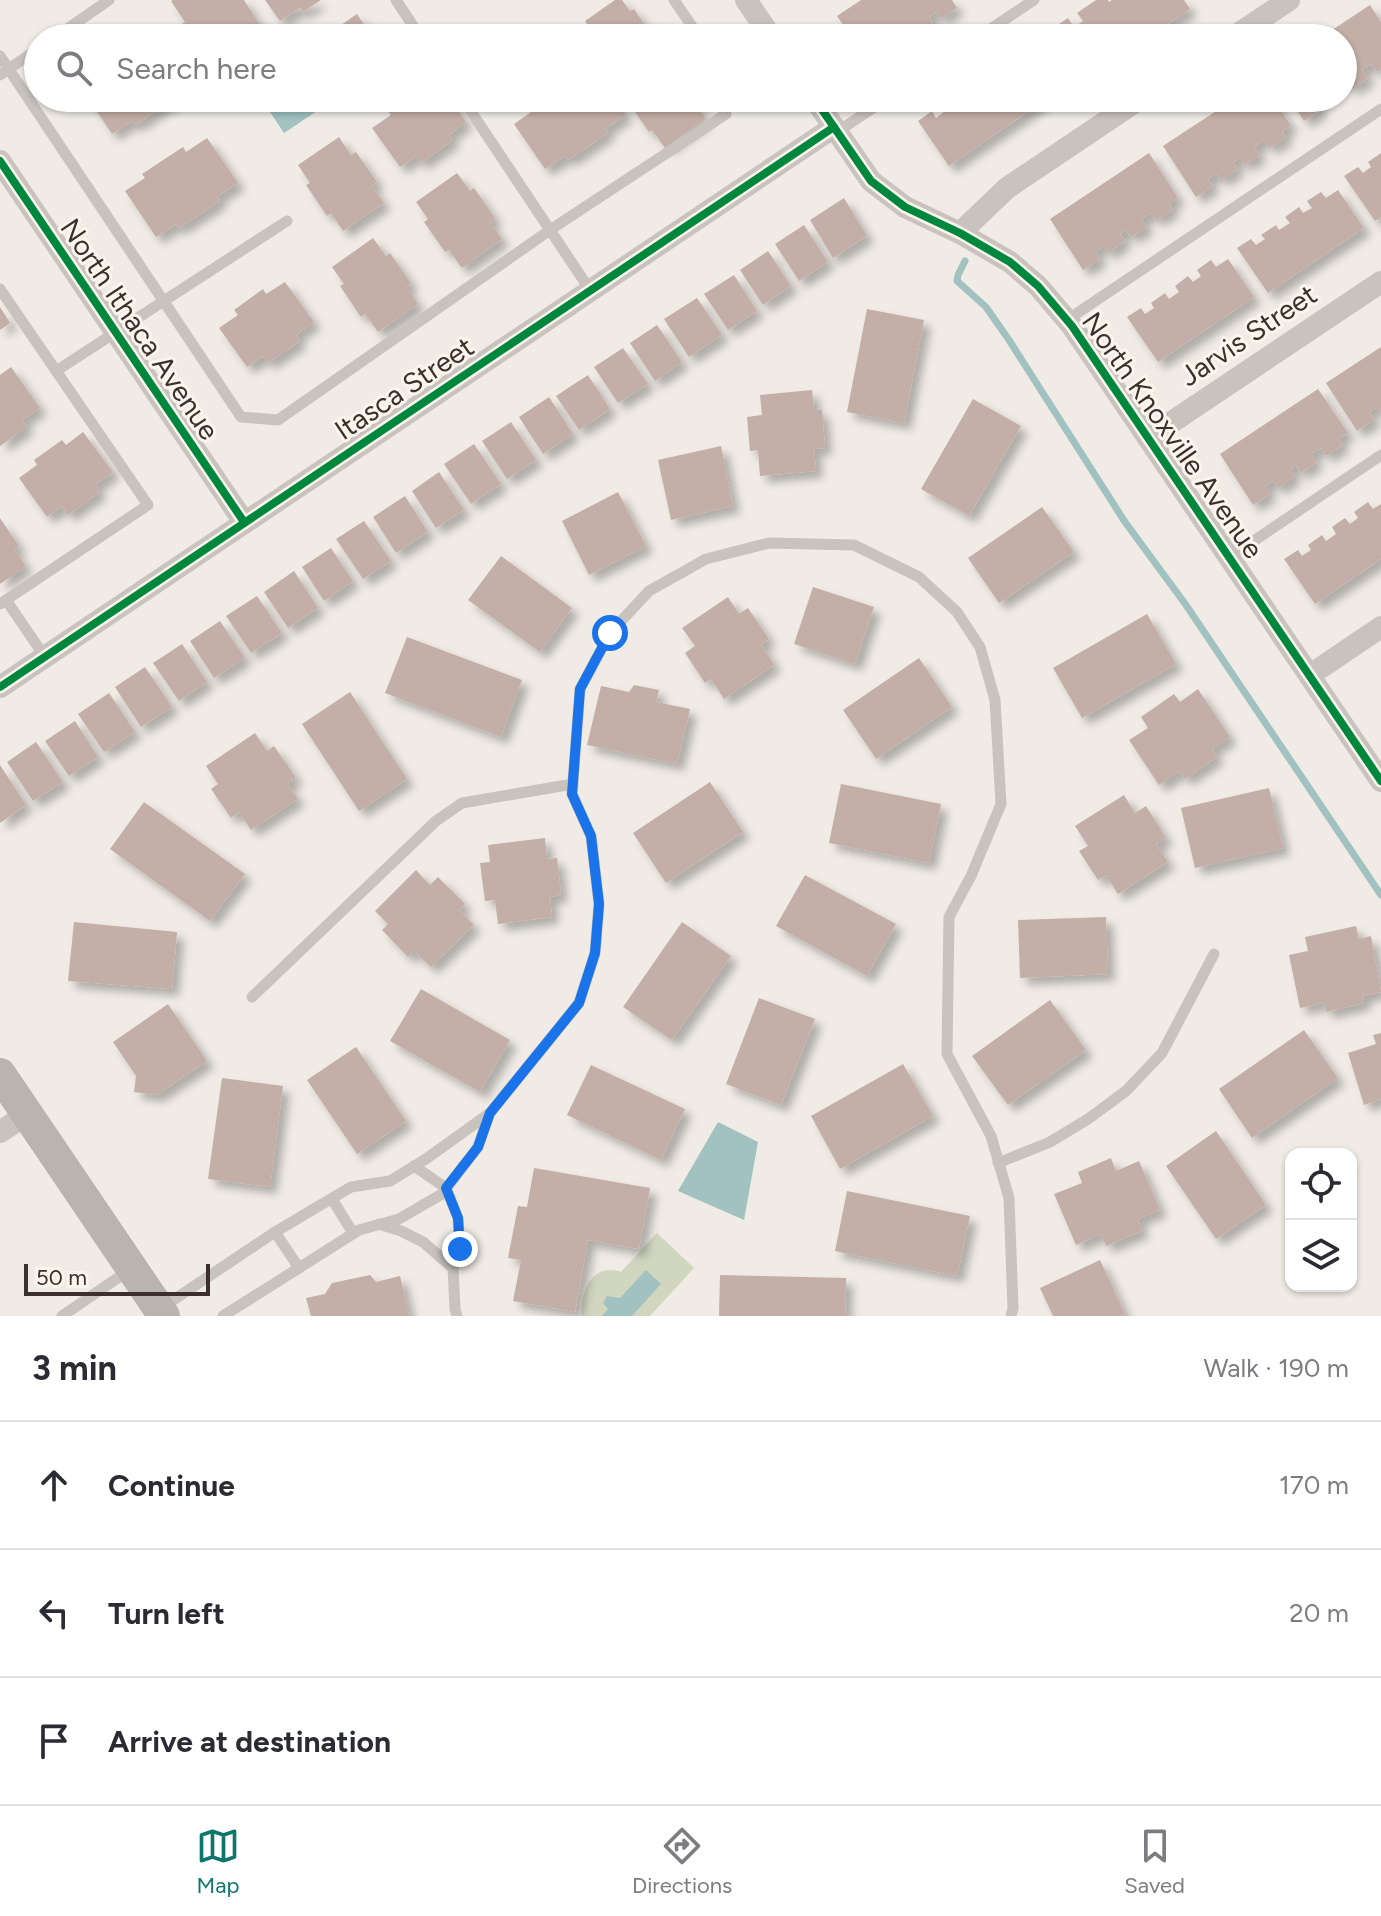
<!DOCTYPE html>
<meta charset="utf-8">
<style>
:root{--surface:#fff;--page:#f2f2f3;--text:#2b2b33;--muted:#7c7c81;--line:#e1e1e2;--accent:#0f766e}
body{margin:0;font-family:Figtree,sans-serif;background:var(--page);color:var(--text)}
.controls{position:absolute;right:24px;bottom:24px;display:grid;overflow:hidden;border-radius:16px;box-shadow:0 2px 6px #0004}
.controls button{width:72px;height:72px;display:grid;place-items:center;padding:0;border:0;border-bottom:2px solid var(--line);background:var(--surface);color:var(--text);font:40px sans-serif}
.scale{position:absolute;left:24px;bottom:20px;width:186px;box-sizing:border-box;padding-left:8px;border:4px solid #3b302b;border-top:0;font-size:22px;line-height:28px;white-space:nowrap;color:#3b302b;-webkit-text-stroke:6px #fbf5ee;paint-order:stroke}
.stop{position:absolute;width:24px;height:24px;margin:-18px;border:6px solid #1a73e8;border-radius:50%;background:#fff}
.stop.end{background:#1a73e8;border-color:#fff;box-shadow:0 2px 8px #0008}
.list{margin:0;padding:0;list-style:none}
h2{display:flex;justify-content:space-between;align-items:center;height:104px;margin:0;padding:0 32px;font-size:34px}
h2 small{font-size:26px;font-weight:400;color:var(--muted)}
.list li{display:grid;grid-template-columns:52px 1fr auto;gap:24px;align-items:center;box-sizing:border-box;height:128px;padding:0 32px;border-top:2px solid var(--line)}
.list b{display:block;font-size:30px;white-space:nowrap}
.list em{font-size:26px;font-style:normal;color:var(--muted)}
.icon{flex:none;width:44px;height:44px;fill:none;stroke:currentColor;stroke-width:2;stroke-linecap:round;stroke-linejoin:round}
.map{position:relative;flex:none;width:1381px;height:1316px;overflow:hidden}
.search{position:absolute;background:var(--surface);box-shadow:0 2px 6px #0004;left:24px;right:24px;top:24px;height:88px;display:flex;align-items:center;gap:20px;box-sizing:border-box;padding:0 28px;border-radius:44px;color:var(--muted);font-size:30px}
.sheet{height:488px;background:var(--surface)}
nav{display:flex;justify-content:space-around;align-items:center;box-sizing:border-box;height:112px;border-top:2px solid var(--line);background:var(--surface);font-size:22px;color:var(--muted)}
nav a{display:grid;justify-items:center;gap:4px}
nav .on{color:var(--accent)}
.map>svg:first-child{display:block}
.green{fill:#d1d6bf}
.water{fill:#a1c2c1}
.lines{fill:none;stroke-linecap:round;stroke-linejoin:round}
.stream{stroke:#a1c2c1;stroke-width:7}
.building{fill:#c3afa7;filter:url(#shadow)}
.service{stroke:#c9c3be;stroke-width:11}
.minor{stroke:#c9c3be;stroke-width:22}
.secondary{stroke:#bab3ae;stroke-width:32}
.cycleway-casing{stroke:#fbf5ee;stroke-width:13}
.cycleway{stroke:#00873e;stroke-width:8}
.route{stroke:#1a73e8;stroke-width:10}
.labels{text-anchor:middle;stroke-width:6;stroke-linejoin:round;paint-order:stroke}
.street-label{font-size:28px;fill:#3b302b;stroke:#fbf5ee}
</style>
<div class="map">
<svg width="1381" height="1316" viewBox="0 0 1381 1316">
<defs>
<filter id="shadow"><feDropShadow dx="7" dy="7" stdDeviation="4" flood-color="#0004"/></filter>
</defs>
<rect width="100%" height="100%" fill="#f0ebe5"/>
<path class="green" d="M657,1233l37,35 -44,48h-68c-2,-24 10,-54 39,-44z"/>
<g class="water">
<path d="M278,98h51l3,3 -48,32 -18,-27z"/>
<path d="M718,1122l40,20 -14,78 -66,-29z"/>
<path d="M646,1270l15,14 -29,32h-30l6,-7 -5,-6 4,-7 13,2z"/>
</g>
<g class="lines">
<path class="stream" d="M965,261l-7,14 -1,6 29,26 23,33 116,182 61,83 195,290"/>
</g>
<g class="building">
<path d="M173,0h71l18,28 -5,3 4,7h-72l-9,-13 5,-3 -14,-21z"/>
<path d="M265,0h56l-18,12 -3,-4 -20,13z"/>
<path d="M615,0h7l8,11 4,-2 17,25 -6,4h-53l3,-2 -10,-15z"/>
<path d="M861,0h91l5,8 -16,11 -5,-7 -7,5 4,7 -15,10 -5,-8 -9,6 4,6h-56l-15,-22z"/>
<path d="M1096,0h12l1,2 3,-2h72l6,9 -43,29h-91l-6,-8 18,-12 6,9 9,-6 -6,-8z"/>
<path d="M1370,5l11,17v47l-4,3 -6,-8 -9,6 6,8 -16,11 -5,-7 -4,3v-47h-23z"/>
<path d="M357,14l16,24h-47l-1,-2z"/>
<path d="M88,98h89l-42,27 -3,-4 -20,13z"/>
<path d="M404,98h45l17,24 -17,13 4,5 -32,23 -5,-7 -16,11 -28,-39 19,-13 -4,-5z"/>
<path d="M542,98h73l11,17 -21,14 3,4 -40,27 -3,-4 -20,13 -31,-45 20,-14 -3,-4z"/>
<path d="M634,98h66l-6,5 12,16 -41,29 -13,-18 -3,2 -21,-30z"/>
<path d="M955,98l5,5 7,-5h76l2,2 -96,66 -31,-45 14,-10 4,7 9,-7 -3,-4z"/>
<path d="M1236,98h37l18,28 -9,5 4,7 -17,10 -5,-8 -10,7 6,8 -16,10 -4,-7 -7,4 5,7 -17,11 -5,-7 -8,6 5,7 -17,11 -33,-51z"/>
<path d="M1289,98h34l-7,4 5,8 -17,11z"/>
<path d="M339,137l12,18 5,-3 21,30 -5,4 12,17 -41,28 -12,-18 -4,3 -21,-31 4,-2 -12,-18z"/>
<path d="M207,138l31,45 -21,14 3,4 -41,27 -3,-4 -20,13 -31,-46 20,-13 -3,-4 41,-27 3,5z"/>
<path d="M1149,153l29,45 -9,6 4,6 -17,10 -5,-7 -10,6 6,8 -16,10 -5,-7 -6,4 5,7 -17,12 -4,-7 -9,5 5,8 -17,11 -33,-51z"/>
<path d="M1381,153v64l-6,4 -31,-45 14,-9 5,6 8,-6 -3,-5z"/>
<path d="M457,173l13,18 4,-3 21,30 -5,4 12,17 -40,29 -13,-18 -4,2 -21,-30 4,-3 -12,-17z"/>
<path d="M1338,190l26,38 -96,65 -31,-45 14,-9 5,6 9,-6 -4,-4 15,-10 3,5 11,-7 -5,-6 14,-10 4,6 9,-5 -5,-7 14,-9 5,6z"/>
<path d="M844,198l23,38 -34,22 -23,-38z"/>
<path d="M804,225l24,37 -29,19 -24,-37z"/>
<path d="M373,238l13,18 4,-3 21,30 -5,4 12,17 -40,28 -13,-18 -4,3 -21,-31 4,-2 -12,-17z"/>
<path d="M768,251l23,35 -28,19 -23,-35z"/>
<path d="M1228,259l26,38 -96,65 -31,-45 14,-9 4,6 9,-6 -3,-5 14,-10 4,6 10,-7 -4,-6 13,-10 5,6 8,-6 -4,-6 14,-10 5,7z"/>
<path d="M734,275l23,36 -29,19 -24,-36z"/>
<path d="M285,282l29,40 -18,13 4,6 -32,22 -5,-7 -16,11 -28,-39 19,-13 -4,-5 29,-21 3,5z"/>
<path d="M697,298l25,37 -33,22 -25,-38z"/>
<path d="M0,307l10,16 -10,7z"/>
<path d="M867,309l57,11 -20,103 -57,-11z"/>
<path d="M657,325l25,37 -27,19 -25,-38z"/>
<path d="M1381,347v66l-4,-6 -8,5 5,8 -17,11 -31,-48z"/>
<path d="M623,348l25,36 -30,19 -24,-36z"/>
<path d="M11,367l29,41 -18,12 5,7 -27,19v-71z"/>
<path d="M588,375l22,34 -31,21 -23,-34z"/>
<path d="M1318,389l30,44 -10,6 5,6 -17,11 -5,-8 -10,6 6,8 -16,11 -5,-8 -6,5 5,6 -17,12 -5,-7 -8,5 5,8 -17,11 -33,-51z"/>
<path d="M812,390l2,20h8l3,38 -11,1 2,22 -56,5 -2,-26 -8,1 -3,-34 15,-2 -2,-20z"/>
<path d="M549,397l24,37 -30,20 -24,-37z"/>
<path d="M973,399l48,27 -52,90 -48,-27z"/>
<path d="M511,422l25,38 -29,19 -25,-38z"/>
<path d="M83,432l30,40 -18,13 5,7 -32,23 -6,-9 -15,11 -28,-39 18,-13 -3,-5 28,-20 4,5z"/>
<path d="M474,444l27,40 -30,20 -27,-40z"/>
<path d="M721,446l12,60 -62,14 -13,-60z"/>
<path d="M439,472l25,38 -28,18 -24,-37z"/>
<path d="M618,492l28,54 -57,29 -27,-54z"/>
<path d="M405,496l23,36 -32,21 -23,-36z"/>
<path d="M1368,502l5,7 8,-5v55l-66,45 -31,-45 14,-9 4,6 9,-6 -3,-5 14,-10 4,6 10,-7 -4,-7 13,-9 5,6 8,-6 -4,-6z"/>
<path d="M1042,507l32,45 -75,51 -31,-45z"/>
<path d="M0,518l19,28 -5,3 12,17 -26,18z"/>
<path d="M364,521l27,40 -28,18 -27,-40z"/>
<path d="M331,548l22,33 -29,20 -22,-34z"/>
<path d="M501,556l71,52 -32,44 -72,-52z"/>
<path d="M294,571l24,37 -30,20 -24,-36z"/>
<path d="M813,587l61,20 -19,57 -61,-20z"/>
<path d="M257,596l25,37 -31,20 -25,-37z"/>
<path d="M728,597l11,17 9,-6 21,31 -8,5 13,21 -50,34 -13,-20 -6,4 -20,-30 10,-7 -13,-18z"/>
<path d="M1147,614l29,50 -94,54 -29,-50z"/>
<path d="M220,621l25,37 -31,20 -24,-37z"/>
<path d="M407,637l115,43 -21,57 -116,-44z"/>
<path d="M182,644l25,38 -28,19 -26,-38z"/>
<path d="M919,658l33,49 -76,52 -33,-49z"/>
<path d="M145,667l27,40 -31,20 -26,-40z"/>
<path d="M634,685l25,5 -3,12 34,7 -13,55 -90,-19 14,-59 28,6z"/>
<path d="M1198,689l32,48 -18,12 5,8 -32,22 -5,-8 -21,14 -30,-45 19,-12 -7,-11 33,-23 6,8z"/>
<path d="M350,692l57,87 -48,32 -57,-87z"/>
<path d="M109,693l26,39 -31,20 -26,-38z"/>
<path d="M75,721l23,36 -29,19 -24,-35z"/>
<path d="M255,733l12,18 7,-5 22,32 -9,6 11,15 -47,31 -12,-18 -8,6 -20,-29 7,-5 -12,-18z"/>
<path d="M36,742l27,40 -30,19 -26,-39z"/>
<path d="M0,765l26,40 -26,18z"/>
<path d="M710,782l33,50 -77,51 -33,-50z"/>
<path d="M841,784l100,20 -12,59 -100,-20z"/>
<path d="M1269,788l14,60 -88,20 -14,-60z"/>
<path d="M1124,795l11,18 11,-7 20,32 -10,6 12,18 -50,32 -12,-19 -8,5 -19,-29 9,-5 -13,-20z"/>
<path d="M144,802l101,72 -35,47 -100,-72z"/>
<path d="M545,838l2,21 10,-1 4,37 -11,2 2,20 -54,7 -3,-24 -10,1 -5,-38 10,-1 -2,-17z"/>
<path d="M416,870l14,15 8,-8 27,27 -6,6 15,15 -43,42 -17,-16 -6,6 -26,-27 6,-6 -13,-13z"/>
<path d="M805,875l91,49 -29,52 -91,-50z"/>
<path d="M1106,917l2,57 -88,4 -2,-58z"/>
<path d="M74,922l103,10 -5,57 -104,-8z"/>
<path d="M682,922l49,34 -59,84 -49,-33z"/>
<path d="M1356,926l3,13 12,-3 10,56 -18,4 1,7 -38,9 -2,-9 -24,5 -11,-53 19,-4 -3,-14z"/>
<path d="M421,989l89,51 -30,52 -90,-51z"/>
<path d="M759,998l56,21 -34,86 -55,-21z"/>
<path d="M1050,1000l36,50 -78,55 -36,-49z"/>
<path d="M168,1004l39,57 -50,34 -23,-3 2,-16 -23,-34z"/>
<path d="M1304,1030l34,48 -86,60 -33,-49z"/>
<path d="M1381,1033v66l-17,6 -16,-52 28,-9 -3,-9z"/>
<path d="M356,1047l50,74 -49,33 -50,-74z"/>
<path d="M903,1064l30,52 -93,53 -29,-53z"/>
<path d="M591,1065l94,44 -24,51 -94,-45z"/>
<path d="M222,1078l61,8 -13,101 -62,-8z"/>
<path d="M1216,1131l50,74 -50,34 -50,-73z"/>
<path d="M1111,1158l5,13 23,-10 21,49 -22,9 4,12 -36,15 -5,-12 -25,11 -22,-51 28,-11 -4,-11z"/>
<path d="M534,1168l116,20 -11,61 -51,-9 -13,72 -62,-11 8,-41 -13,-2 10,-52 9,1z"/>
<path d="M847,1191l123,25 -13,60 -122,-25z"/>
<path d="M1100,1260l25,54 -5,2h-67l-13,-28z"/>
<path d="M370,1275l6,7 24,-6 9,40h-98l-5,-18 19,-4 7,-11z"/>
<path d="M720,1275l126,3 -1,38h-126z"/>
</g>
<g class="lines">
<g class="service">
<path d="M396,0l25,38"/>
<path d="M674,0l26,38"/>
<path d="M54,38l55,-38"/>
<path d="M977,38l57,-38"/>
<path d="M0,56l241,361 37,3 272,-190 176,-116 -3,-16"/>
<path d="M0,75l38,-26"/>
<path d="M462,98l128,192"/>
<path d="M837,132l51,-34"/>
<path d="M0,289l148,216 -148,99"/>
<path d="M1067,320l314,-211"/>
<path d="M56,371l231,-150"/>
<path d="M1230,557l151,-102"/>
<path d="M6,600l39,57"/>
<path d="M252,997l184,-176 26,-18 111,-19"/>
<path d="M998,1163l52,-21 38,-23 38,-28 36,-38 52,-99"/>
<path d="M414,1166l32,22 12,30 2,31 -7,19 2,41 2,7"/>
<path d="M332,1199l21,34"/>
<path d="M379,1224l22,7 22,11 30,26"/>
<path d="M275,1232l24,36"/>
<path d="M163,1307l112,-75 76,-45 39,-6 36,-22 64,-46 89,-110 16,-50 4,-49 -8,-68 -19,-42 8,-105 30,-56 39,-42 57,-32 63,-16 85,2 65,32 38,35 23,35 15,53 6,104 -30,72 -22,41 -2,137 44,82 18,62 4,110 -2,8"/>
<path d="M62,1316l66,-45"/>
<path d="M223,1316l136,-86 40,-11 43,-25 36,-47 11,-33"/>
</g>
<g class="minor">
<path d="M746,0l26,38"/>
<path d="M1232,38l57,-38"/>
<path d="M814,98l57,83 34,26 55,26 50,29 28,24 34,40 309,455"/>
<path d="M0,161l244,361"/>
<path d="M960,233l47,-45 134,-90"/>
<path d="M1148,438l233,-156"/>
<path d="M1310,675l71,-48"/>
<path d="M0,687l834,-560"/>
<path d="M0,1132l27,-18"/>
</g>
<path class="secondary" d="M0,1074l164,242"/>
<defs>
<g id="cycleway">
<path d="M814,98l57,83 34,26 55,26 50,29 28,24 34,40 309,455"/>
<path d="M0,161l244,361"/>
<path d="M0,687l834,-560"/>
</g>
</defs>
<use href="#cycleway" class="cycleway-casing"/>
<use href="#cycleway" class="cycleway"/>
</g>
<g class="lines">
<path class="route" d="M460,1249l-2,-31 -12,-30 32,-41 12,-34 89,-110 16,-50 4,-49 -8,-68 -19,-42 8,-105 30,-56"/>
</g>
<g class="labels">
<g class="street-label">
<text transform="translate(140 329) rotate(56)" y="10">North Ithaca Avenue</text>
<text transform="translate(1248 335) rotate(-34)" y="10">Jarvis Street</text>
<text transform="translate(404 388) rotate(-34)" y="10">Itasca Street</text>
<text transform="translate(1173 435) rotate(55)" y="10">North Knoxville Avenue</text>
</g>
</g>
</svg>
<div class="controls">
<button><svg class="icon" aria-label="locate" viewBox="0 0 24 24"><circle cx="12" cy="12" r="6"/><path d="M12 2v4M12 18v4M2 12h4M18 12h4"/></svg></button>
<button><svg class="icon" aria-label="layers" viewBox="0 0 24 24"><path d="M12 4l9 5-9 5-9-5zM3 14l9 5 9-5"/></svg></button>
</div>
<div class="scale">50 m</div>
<div class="stop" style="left:610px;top:633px"></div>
<div class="stop end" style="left:460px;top:1249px"></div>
<div class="search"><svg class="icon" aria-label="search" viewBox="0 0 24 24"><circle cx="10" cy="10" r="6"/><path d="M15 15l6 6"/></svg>Search here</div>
</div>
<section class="sheet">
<h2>3 min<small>Walk · 190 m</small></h2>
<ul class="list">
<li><svg class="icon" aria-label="ahead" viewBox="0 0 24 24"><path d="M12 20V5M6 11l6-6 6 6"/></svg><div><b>Continue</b></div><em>170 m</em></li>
<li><svg class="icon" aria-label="left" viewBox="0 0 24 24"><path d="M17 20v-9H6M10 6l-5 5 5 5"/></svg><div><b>Turn left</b></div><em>20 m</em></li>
<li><svg class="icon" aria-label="arrive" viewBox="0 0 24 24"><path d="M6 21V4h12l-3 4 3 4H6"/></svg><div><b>Arrive at destination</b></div></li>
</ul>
</section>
<nav>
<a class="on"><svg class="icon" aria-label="map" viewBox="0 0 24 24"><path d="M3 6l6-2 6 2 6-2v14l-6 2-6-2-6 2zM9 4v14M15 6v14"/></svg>Map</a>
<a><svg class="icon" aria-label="directions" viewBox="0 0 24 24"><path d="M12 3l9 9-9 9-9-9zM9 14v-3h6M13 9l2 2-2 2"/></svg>Directions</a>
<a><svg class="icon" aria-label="saved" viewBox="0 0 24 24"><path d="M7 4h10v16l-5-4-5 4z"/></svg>Saved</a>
</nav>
